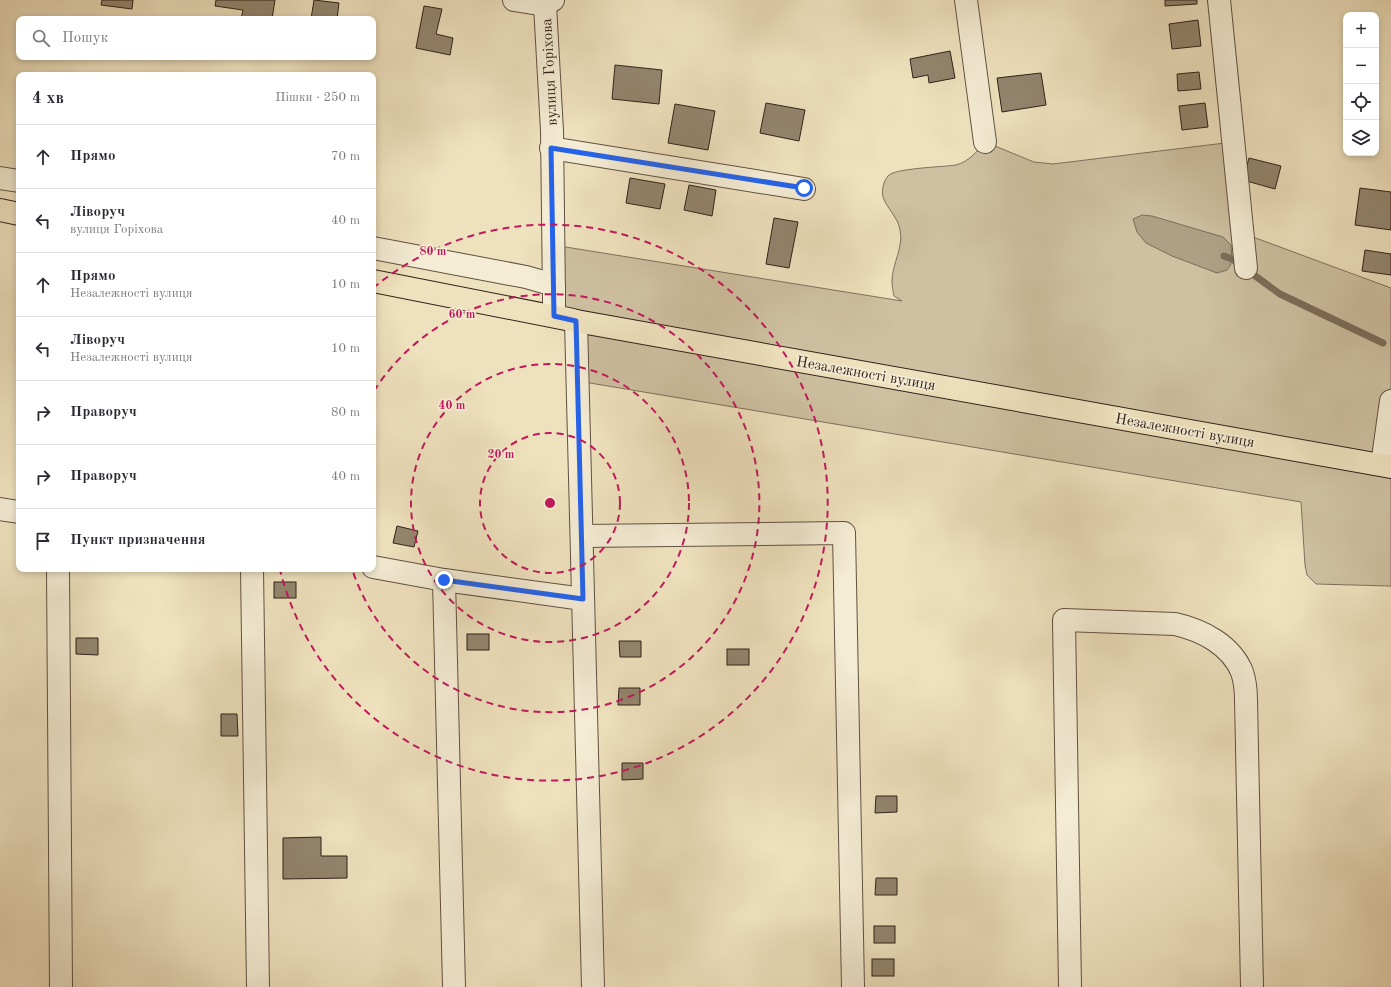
<!DOCTYPE html>
<html lang="uk">
<meta charset="utf-8">
<style>
:root{--surface:#fff;--page:#f2f2f3;--text:#2b2b33;--muted:#7c7c81;--line:#e1e1e2}
body{margin:0;font-family:"Old Standard TT",serif;background:var(--page);color:var(--text)}
.controls{position:absolute;right:12px;top:12px;display:grid;overflow:hidden;border-radius:8px;box-shadow:0 2px 6px #0003}
.controls button{width:36px;height:36px;display:grid;place-items:center;padding:0;border:0;border-bottom:1px solid var(--line);background:var(--surface);color:var(--text);font:20px sans-serif}
.stop{position:absolute;width:12px;height:12px;margin:-9px;border:3px solid #2563eb;border-radius:50%;background:#fff}
.stop.end{background:#2563eb;border-color:#fff;box-shadow:0 1px 4px #0008}
.list{margin:0;padding:0;list-style:none}
h2{display:flex;justify-content:space-between;align-items:center;height:52px;margin:0;padding:0 16px;font-size:17px}
h2 small{font-size:13px;font-weight:400;color:var(--muted)}
.list li{display:grid;grid-template-columns:26px 1fr auto;gap:12px;align-items:center;box-sizing:border-box;height:64px;padding:0 16px;border-top:1px solid var(--line)}
.list b{display:block;font-size:15px;white-space:nowrap}
.list p{margin:0;font-size:13px;white-space:nowrap;color:var(--muted)}
.list em{font-size:13px;font-style:normal;color:var(--muted)}
.icon{flex:none;width:22px;height:22px;fill:none;stroke:currentColor;stroke-width:2;stroke-linecap:round;stroke-linejoin:round}
.map{position:relative;flex:none;width:1391px;height:987px;overflow:hidden}
.search{position:absolute;background:var(--surface);box-shadow:0 2px 6px #0003;left:16px;top:16px;width:360px;height:44px;display:flex;align-items:center;gap:10px;box-sizing:border-box;padding:0 14px;border-radius:8px;color:var(--muted);font-size:15px}
.panel{position:absolute;background:var(--surface);box-shadow:0 2px 6px #0003;left:16px;top:72px;width:360px;height:500px;border-radius:8px}
.map>svg:first-child{display:block}
.green{fill:#cec0a1;stroke:#80705d}
.water{fill:#aea085;stroke:#7c6d5a}
.lines{fill:none;stroke-linecap:round;stroke-linejoin:round}
.stream{stroke:#7c6d5a;stroke-width:7}
.building{fill:#93856e;stroke:#312119}
.minor-casing{stroke:#605142;stroke-width:24}
.major-casing{stroke:#312119;stroke-width:24}
.minor{stroke:#f4ecd4;stroke-width:22}
.major{stroke:#eee1bd;stroke-width:22}
.route{stroke:#2563eb;stroke-width:5}
.ring{fill:none;stroke:#c2185b;stroke-width:2;stroke-dasharray:7 5}
.labels{text-anchor:middle;stroke-width:3.5;stroke-linejoin:round;paint-order:stroke}
.street-label{font-size:15px;fill:#312119;stroke:#f4ecd4}
.centre{fill:#c2185b;stroke:#f4ecd4;stroke-width:2}
.ring-label{font-size:12px;text-anchor:middle;font-weight:bold;fill:#c2185b;stroke:#f4ecd4;stroke-width:3.5;stroke-linejoin:round;paint-order:stroke}
</style>
<div class="map">
<svg width="1391" height="987" viewBox="0 0 1391 987">
<rect width="100%" height="100%" fill="#eee1bd"/>
<filter id="stains"><feTurbulence type="fractalNoise" baseFrequency=".005" numOctaves="4"/><feColorMatrix values="0 0 0 0 .2 0 0 0 0 .09 0 0 0 0 .02 0 0 0 .5 -.17"/></filter>
<radialGradient id="worn" r=".72"><stop offset=".6" stop-color="#630" stop-opacity="0"/><stop offset="1" stop-color="#630" stop-opacity=".3"/></radialGradient>
<path class="green" d="M985,142l49,20 19,2 180,-22 9,91 149,55v298l-75,-2 -9,-9 -2,-10 -4,-63 -723,-121 -2,-60 -22,-5 -1,-71 349,56 -8,-5c-1,-5 -2,-10 -2,-15 0,-17 12,-34 8,-51 -2,-13 -13,-21 -17,-33 -2,-6 1,-18 6,-22 9,-7 54,-8 67,-10 14,-4 20,-13 29,-23z"/>
<path class="water" d="M1142,215l10,1 71,21 8,8 1,14 -2,7 -3,4 -10,3 -45,-17 -26,-13 -9,-11 -4,-13z"/>
<g class="lines">
<path class="stream" d="M1224,256l8,3 48,35 103,49"/>
</g>
<g class="building">
<path d="M102,0h31l-1,9 -31,-4z"/>
<path d="M216,0h59l-3,19h-31l2,-9 -28,-4z"/>
<path d="M314,0l25,3 -2,16h-26z"/>
<path d="M1165,0h32v4l-32,2z"/>
<path d="M424,6l18,3 -6,25 17,4 -3,17 -34,-7z"/>
<path d="M1198,20l3,26 -29,3 -3,-25z"/>
<path d="M950,51l5,27 -26,5 -1,-8 -15,3 -3,-19z"/>
<path d="M615,65l47,5 -3,34 -47,-5z"/>
<path d="M1199,72l2,17 -23,2 -1,-17z"/>
<path d="M1041,73l5,32 -44,7 -5,-34z"/>
<path d="M766,103l39,7 -6,31 -39,-8z"/>
<path d="M1205,103l3,24 -26,3 -3,-24z"/>
<path d="M675,104l40,7 -7,39 -40,-7z"/>
<path d="M1249,158l32,8 -6,23 -32,-9z"/>
<path d="M630,178l35,6 -5,25 -34,-6z"/>
<path d="M689,185l27,5 -4,26 -28,-6z"/>
<path d="M1360,188l31,4v38l-36,-5z"/>
<path d="M774,218l24,4 -9,46 -23,-4z"/>
<path d="M1365,250l26,4v21l-29,-4z"/>
<path d="M397,526l21,5 -4,16 -21,-4z"/>
<rect x="274" y="582" width="22" height="16"/>
<rect x="467" y="634" width="22" height="16"/>
<path d="M76,638h22v17l-22,-1z"/>
<path d="M619,641h22v16h-21z"/>
<rect x="727" y="649" width="22" height="16"/>
<path d="M619,688h21v17h-22z"/>
<path d="M221,714h16l1,22h-17z"/>
<path d="M622,763h21v16l-21,1z"/>
<path d="M876,796h21v16l-22,1z"/>
<path d="M321,837v19h26v22l-64,1v-41z"/>
<path d="M876,878h21v17h-22z"/>
<rect x="874" y="926" width="21" height="17"/>
<rect x="872" y="959" width="22" height="17"/>
</g>
<g class="lines">
<defs>
<g id="minor">
<path d="M514,0l31,5"/>
<path d="M553,0l-8,5 7,126 2,168"/>
<path d="M966,0l19,142"/>
<path d="M1219,0l27,268"/>
<path d="M551,148l253,41"/>
<path d="M0,178l19,3"/>
<path d="M373,248l153,29 28,8v31l19,4"/>
<path d="M576,321l17,666"/>
<path d="M1382,465l9,-64"/>
<path d="M0,509l19,3"/>
<path d="M582,536l262,-3 9,454"/>
<path d="M373,567l71,13 139,19"/>
<path d="M58,569l3,418"/>
<path d="M252,569l6,418"/>
<path d="M444,580l10,407"/>
<path d="M1070,987l-6,-367 111,4c27,6 56,21 67,48 3,9 4,19 4,28l6,287"/>
</g>
<g id="major">
<path d="M0,210l19,4"/>
<path d="M373,281l203,40 815,146"/>
</g>
</defs>
<use href="#minor" class="minor-casing"/>
<use href="#major" class="major-casing"/>
<use href="#minor" class="minor"/>
<use href="#major" class="major"/>
</g>
<g class="lines">
<path class="route" d="M444,580l139,19 -7,-278 -22,-5 -3,-168 253,40"/>
</g>
<g class="ring">
<circle cx="550" cy="503" r="70"/>
<circle cx="550" cy="503" r="139"/>
<path d="M374 391A209 209 0 1 1 352 569"/>
<path d="M373 288A278 278 0 1 1 280 570"/>
</g>
<g class="labels">
<g class="street-label">
<text transform="translate(549 72) rotate(-93)" y="5">вулиця Горіхова</text>
<text transform="translate(866 373) rotate(10)" y="5">Незалежності вулиця</text>
<text transform="translate(1185 430) rotate(10)" y="5">Незалежності вулиця</text>
</g>
</g>
<circle cx="550" cy="503" r="6" class="centre"/>
<g class="ring-label">
<text x="433" y="255">80 m</text>
<text x="462" y="318">60 m</text>
<text x="452" y="409">40 m</text>
<text x="501" y="458">20 m</text>
</g>
<rect width="100%" height="100%" filter="url(#stains)"/>
<rect width="100%" height="100%" fill="url(#worn)"/>
</svg>
<div class="controls">
<button>+</button>
<button>−</button>
<button><svg class="icon" aria-label="locate" viewBox="0 0 24 24"><circle cx="12" cy="12" r="6"/><path d="M12 2v4M12 18v4M2 12h4M18 12h4"/></svg></button>
<button><svg class="icon" aria-label="layers" viewBox="0 0 24 24"><path d="M12 4l9 5-9 5-9-5zM3 14l9 5 9-5"/></svg></button>
</div>
<div class="stop" style="left:804px;top:188px"></div>
<div class="stop end" style="left:444px;top:580px"></div>
<div class="search"><svg class="icon" aria-label="search" viewBox="0 0 24 24"><circle cx="10" cy="10" r="6"/><path d="M15 15l6 6"/></svg>Пошук</div>
<section class="panel">
<h2>4 хв<small>Пішки · 250 m</small></h2>
<ul class="list">
<li><svg class="icon" aria-label="ahead" viewBox="0 0 24 24"><path d="M12 20V5M6 11l6-6 6 6"/></svg><div><b>Прямо</b></div><em>70 m</em></li>
<li><svg class="icon" aria-label="left" viewBox="0 0 24 24"><path d="M17 20v-9H6M10 6l-5 5 5 5"/></svg><div><b>Ліворуч</b><p>вулиця Горіхова</p></div><em>40 m</em></li>
<li><svg class="icon" aria-label="ahead" viewBox="0 0 24 24"><path d="M12 20V5M6 11l6-6 6 6"/></svg><div><b>Прямо</b><p>Незалежності вулиця</p></div><em>10 m</em></li>
<li><svg class="icon" aria-label="left" viewBox="0 0 24 24"><path d="M17 20v-9H6M10 6l-5 5 5 5"/></svg><div><b>Ліворуч</b><p>Незалежності вулиця</p></div><em>10 m</em></li>
<li><svg class="icon" aria-label="right" viewBox="0 0 24 24"><path d="M7 20v-9h11M14 6l5 5-5 5"/></svg><div><b>Праворуч</b></div><em>80 m</em></li>
<li><svg class="icon" aria-label="right" viewBox="0 0 24 24"><path d="M7 20v-9h11M14 6l5 5-5 5"/></svg><div><b>Праворуч</b></div><em>40 m</em></li>
<li><svg class="icon" aria-label="arrive" viewBox="0 0 24 24"><path d="M6 21V4h12l-3 4 3 4H6"/></svg><div><b>Пункт призначення</b></div></li>
</ul>
</section>
</div>
